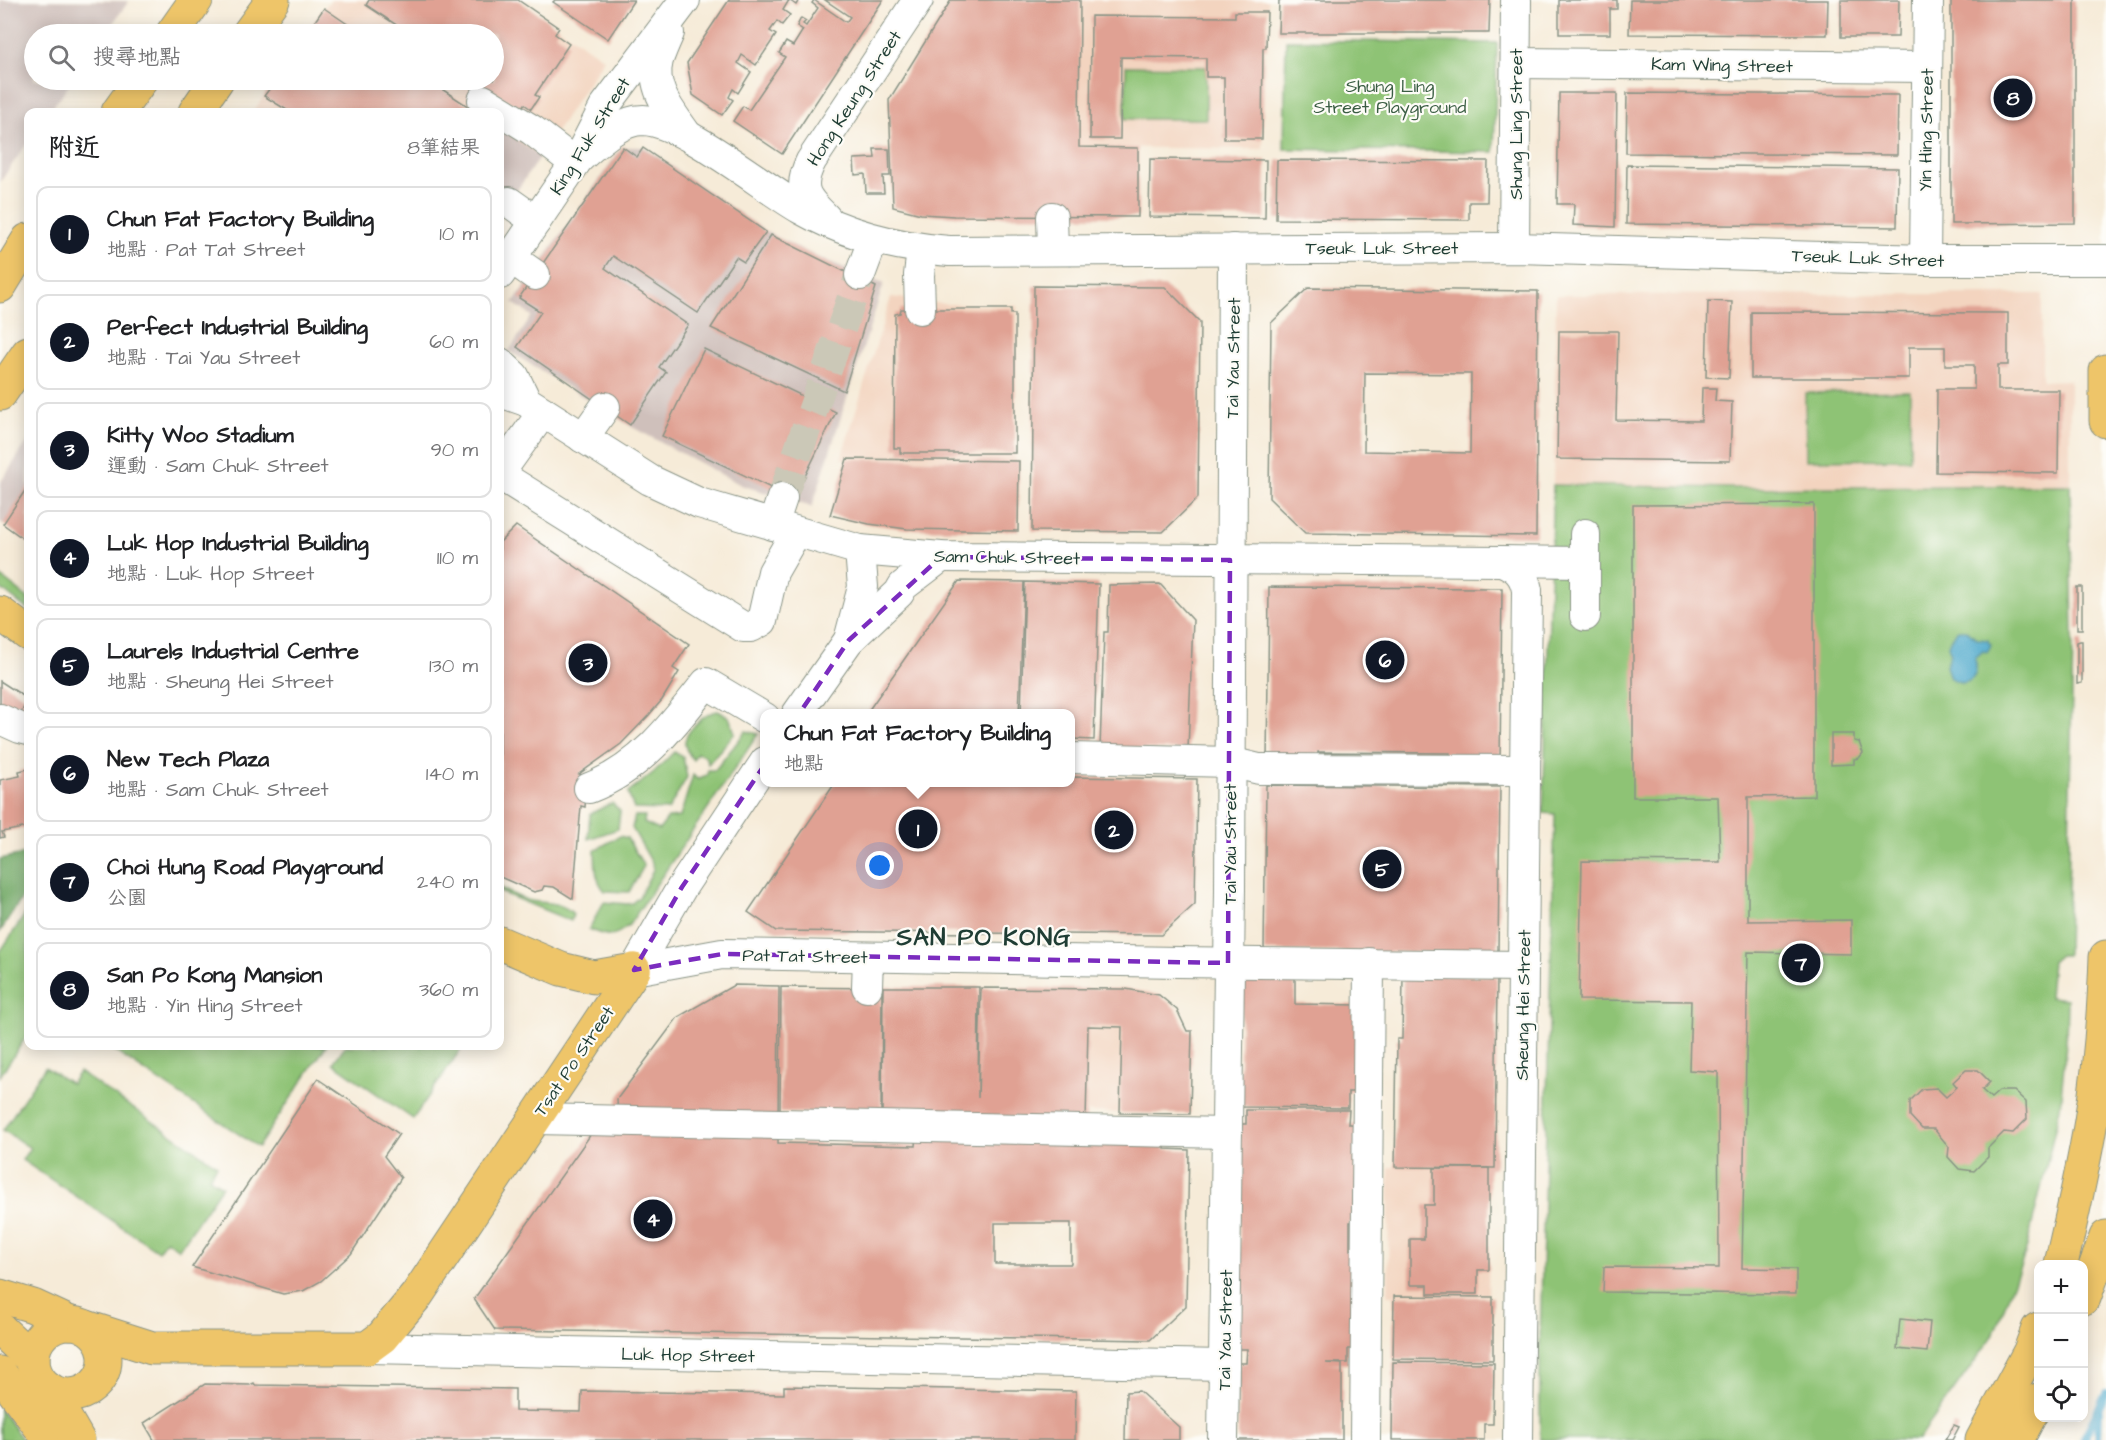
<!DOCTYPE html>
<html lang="zh-TW">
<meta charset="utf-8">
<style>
:root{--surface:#fff;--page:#f6f6f6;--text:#202124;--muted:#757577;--line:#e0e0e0;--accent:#111827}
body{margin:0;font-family:"Architects Daughter","LXGW WenKai TC",sans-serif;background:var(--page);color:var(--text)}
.controls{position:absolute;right:18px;bottom:18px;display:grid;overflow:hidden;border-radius:12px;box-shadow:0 3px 15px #0003}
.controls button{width:54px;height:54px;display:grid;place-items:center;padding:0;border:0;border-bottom:2px solid var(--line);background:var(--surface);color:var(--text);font:30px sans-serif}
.you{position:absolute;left:880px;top:866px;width:21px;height:21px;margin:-15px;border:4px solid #fff;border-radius:50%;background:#1a73e8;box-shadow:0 0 0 9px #1a73e833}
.badge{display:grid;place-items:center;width:39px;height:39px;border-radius:50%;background:var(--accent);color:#fff;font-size:20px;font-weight:700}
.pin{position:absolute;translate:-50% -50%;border:3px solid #fff;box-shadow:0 2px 6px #0006}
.popup{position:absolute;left:760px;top:709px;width:315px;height:78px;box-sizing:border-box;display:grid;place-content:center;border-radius:12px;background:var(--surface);filter:drop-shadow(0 2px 4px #0005);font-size:20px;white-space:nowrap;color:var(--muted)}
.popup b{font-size:22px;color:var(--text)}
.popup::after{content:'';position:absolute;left:50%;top:100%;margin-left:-12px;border:12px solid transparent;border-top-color:var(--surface)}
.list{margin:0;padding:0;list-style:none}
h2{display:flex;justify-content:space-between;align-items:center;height:78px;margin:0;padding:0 24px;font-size:26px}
h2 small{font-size:20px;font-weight:400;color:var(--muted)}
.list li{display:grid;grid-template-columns:39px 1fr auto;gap:18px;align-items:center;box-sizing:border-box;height:96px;margin:0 12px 12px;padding:0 12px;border:2px solid var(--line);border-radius:12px}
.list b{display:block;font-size:22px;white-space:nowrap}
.list p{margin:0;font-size:20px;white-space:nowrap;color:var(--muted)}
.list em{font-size:20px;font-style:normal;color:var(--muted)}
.icon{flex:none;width:33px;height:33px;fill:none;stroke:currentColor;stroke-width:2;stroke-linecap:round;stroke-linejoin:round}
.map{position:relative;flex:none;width:2106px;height:1440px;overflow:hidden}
.search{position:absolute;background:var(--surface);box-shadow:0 3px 15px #0003;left:24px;top:24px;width:480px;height:66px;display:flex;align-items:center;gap:15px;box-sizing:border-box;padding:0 21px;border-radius:33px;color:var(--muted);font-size:22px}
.panel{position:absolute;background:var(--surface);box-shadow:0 3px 15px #0003;left:24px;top:108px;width:480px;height:942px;border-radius:12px}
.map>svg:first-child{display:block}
.built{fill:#f3d4bf}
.industrial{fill:#cfc0bb}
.green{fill:#8ec375;stroke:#568054;stroke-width:1.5}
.forest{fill:#72a966;stroke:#48734d;stroke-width:1.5}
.water{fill:#4ea9cc;stroke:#367380;stroke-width:1.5}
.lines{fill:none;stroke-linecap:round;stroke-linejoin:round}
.stream{stroke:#4ea9cc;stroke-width:8}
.building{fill:#e0a193;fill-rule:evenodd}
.minor-tunnel{stroke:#cbc8b7;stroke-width:30;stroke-dasharray:30 15;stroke-linecap:butt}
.minor-casing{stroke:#8a9486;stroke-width:32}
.major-casing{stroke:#8a9486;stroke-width:35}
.minor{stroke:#fff;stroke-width:30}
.major{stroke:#eec569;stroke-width:33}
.marked{fill:none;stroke:#7b2cbf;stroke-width:4.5;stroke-dasharray:12 8;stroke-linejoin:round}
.labels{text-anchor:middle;stroke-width:4.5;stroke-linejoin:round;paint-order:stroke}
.street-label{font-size:18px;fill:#1f3d34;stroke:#fdfcf7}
.park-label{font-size:18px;fill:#3b5e44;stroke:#fdfcf7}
.district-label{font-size:24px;font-weight:bold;letter-spacing:1.5px;fill:#1f3d34;stroke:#fdfcf7}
</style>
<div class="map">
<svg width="2106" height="1440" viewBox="0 0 2106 1440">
<rect width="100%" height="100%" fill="#fdfcf7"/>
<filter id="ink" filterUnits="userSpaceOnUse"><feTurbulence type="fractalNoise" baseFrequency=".0167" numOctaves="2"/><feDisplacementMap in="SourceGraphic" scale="12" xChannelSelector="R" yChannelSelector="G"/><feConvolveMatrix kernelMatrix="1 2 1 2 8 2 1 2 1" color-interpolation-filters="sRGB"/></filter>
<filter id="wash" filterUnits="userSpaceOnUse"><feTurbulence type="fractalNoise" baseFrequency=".008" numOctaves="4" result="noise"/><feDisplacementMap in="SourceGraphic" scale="24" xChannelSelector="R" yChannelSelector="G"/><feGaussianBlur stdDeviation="1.35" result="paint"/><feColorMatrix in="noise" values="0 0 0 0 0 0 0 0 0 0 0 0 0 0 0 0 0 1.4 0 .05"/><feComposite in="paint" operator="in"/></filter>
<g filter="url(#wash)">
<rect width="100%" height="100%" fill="#f6ebd8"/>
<g class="built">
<path d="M331,0h187l86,59 -64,97 -40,-28v-16h-23l-49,-32h66v-46h-132l-38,-26z"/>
<path d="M1080,0h188v50h-3l-2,99 -184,-2z"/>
<path d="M264,96l26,16h-37z"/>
<path d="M2042,294v87l28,-1v105l-334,3 -183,-3 3,-190z"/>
<path d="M891,297l54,7 72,2 -2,155 -174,-2z"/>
<path d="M1126,989l22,3 21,10 8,8 10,21h5l-2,83 -103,-2 2,-122z"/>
<path d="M1389,1167l101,1 -2,127h-100z"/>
</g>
<g class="industrial">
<path d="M0,0l129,1 -24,33h-71v46h39l-24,32h-21v30l-28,40z"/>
<path d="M500,128l40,28 -40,60z"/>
<path d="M622,147h22l123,85 50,25 67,26 -72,224 -71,-22 -109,-58 -123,-76 23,-35 -19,-13z"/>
<path d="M28,441v101l-28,-20v-39z"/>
</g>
<g class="green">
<path d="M1286,40l211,3 -3,109 -210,-3z"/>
<path d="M1126,66l80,1v52h-81z"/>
<path d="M1910,391v68l-104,1 -1,-67z"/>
<path d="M1553,485l183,3 334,-3 3,150 -6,320h-8l-7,6 -3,36 18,2 -1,44 -6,65 -35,146 -32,82 -75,104h-378v-99l15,-527 -12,-1z"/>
<path d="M0,576l28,22v12l-28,-22z"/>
<path d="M718,711l11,6 6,16 -27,31 -3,-8 -8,-3 -4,7c-4,-5 -9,-12 -8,-19 2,-11 21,-29 33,-30z"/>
<path d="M746,731l12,3 -129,191c-16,14 -22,12 -40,4l15,-27 23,2 5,-1 7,-6 14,-27 -1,-7 -20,-35 3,-12h10l-1,7 15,7 9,-12 12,-1 13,-42 4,4 10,-4 1,-5h7z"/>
<path d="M674,752l9,5 4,20 -19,33 -34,-1 -6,-16 26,-21z"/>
<path d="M612,803l8,8 -2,18 -30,10 2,-25z"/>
<path d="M620,836l7,2 17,28 -15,26 -24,-1c-11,-12 -9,-25 -10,-41z"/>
<path d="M500,888c8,4 18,9 27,12 14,4 34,0 46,14l-2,7 -71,-29z"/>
<path d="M28,910v124l-28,42v-124z"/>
<path d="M107,1046h219l-68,101z"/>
<path d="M345,1046h118l-50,73 -80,-56z"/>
<path d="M45,1067l26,17 8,-12 138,93 -8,13 13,8 -43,63 -13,-9 -8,11 -136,-91 8,-12 -27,-18z"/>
<path d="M0,1409l23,31h-23z"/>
</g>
<path class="forest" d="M28,853v36l-28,43v-73z"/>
<path class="water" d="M1958,630h8l12,9 10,1 3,5 -4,7 -4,-1 -8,7c3,13 1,23 -13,25l-12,-5 -4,-12 5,-12 -3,-9 3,-7z"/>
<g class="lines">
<g class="stream">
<path d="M2083,1440l23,-47"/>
<path d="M2098,1440l1,-28"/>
</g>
</g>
<g id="blocks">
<g class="building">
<path d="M369,0h149l41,28 -4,6 14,10 -34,51 4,2 -8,12 -7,-5 -3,5 -44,-29h17v-46h-84l-44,-29z"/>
<path d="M555,0h79l-26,39 -55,-37z"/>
<path d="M729,0h70l-3,5 -7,-5 -6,10 7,5 -8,10 -5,-4 -7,10 6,4 -20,30 -14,-10 -4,8 13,9 -13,21 -5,-4 -4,8 4,3 -11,15 -29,-20 -6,-32z"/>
<path d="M814,0l32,22 4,-5 -25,-17h58l-101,154 -49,-33 10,-15 6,4 36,-53 -6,-4 7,-11 7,4 10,-16 -6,-4 4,-8 5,3 -3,3 3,2 12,-18 -6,-5z"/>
<path d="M951,0h129l-1,147 59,1v69l-184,-1 -33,-2 -28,-7 -4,-107z"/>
<path d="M1279,0h211l-1,33h-211z"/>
<path d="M1559,0h58v9h-7v25h-51z"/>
<path d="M1630,0h198l-1,35 -198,-1z"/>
<path d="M1841,0h58l-1,37h-57z"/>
<path d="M1951,0h124v223l-124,1z"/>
<path d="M324,8l38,26h-56z"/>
<path d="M1235,12h32l-1,36h-3l-1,91h-38v-62h-18v-19l-85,-1 -1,82h-30l1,-123 144,1z"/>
<path d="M276,80h152l49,32h-187l-26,-16z"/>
<path d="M1559,93h58l-2,134 -42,-2 1,-21h-17z"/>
<path d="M1627,93l271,2 -1,60 -271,-2z"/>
<path d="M623,147l14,10 6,-9 123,84 -22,30 -8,-5 -38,56 -85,-57 -8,12 83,57 -29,42 7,5 -36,53 -113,-78 24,-35 -22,-14z"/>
<path d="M874,149h15l1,27h-7l1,17h-18l-1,-19 -10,1 -1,-16 21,-1z"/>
<path d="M1150,159l116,1 -1,58 -116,-1z"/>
<path d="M1277,160l211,1 -1,41h-18v18l-193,-1z"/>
<path d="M1627,165l271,3 -1,59 -271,-3z"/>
<path d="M771,235l105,52 -32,104 -133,-63z"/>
<path d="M1034,286l131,1 35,35 -2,176 -35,34 -131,-1z"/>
<path d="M1308,288l230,3 -2,245 -231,-3 -36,-35 2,-175zM1365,373l106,1 -1,79 -106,-2z"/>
<path d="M1708,301l24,1 -3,76 -23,-1z"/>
<path d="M901,309h110v5h4v139h-115v-5h-6l1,-134 5,-1z"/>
<path d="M1751,312l257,1v52h-10v25h61l-1,83 -122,-1 1,-83h37v-24h-29v-18h-36v31h-158z"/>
<path d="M1559,331h59l-2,89 85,1 1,-33h14l-1,13 17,1 -2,59 -173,-2z"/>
<path d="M704,349l132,63 -42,87 -132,-63z"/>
<path d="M847,459l172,2 -1,70 -111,-2 -38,-5 -39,-9z"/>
<path d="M28,486v56l-25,-18z"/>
<path d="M1814,504v292l-66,1v124l103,-1v34l-103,-2 -6,316 54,1v25l-193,-2 1,-25 115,1 -1,-196 -29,-2 2,-69 -112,-1 3,-139 138,1 -2,-65h-85v-292z"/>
<path d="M516,526l173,118 -16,24 6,4 -17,28 -13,15 -28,29 -42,30 8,2 -2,31 -4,-1 -8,93 -19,-12 -10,-1 -2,4 -8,2 -34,-15v-335z"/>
<path d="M959,581l65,1 -5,132h-153z"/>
<path d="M1025,582l74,2 -5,156 -23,-1v-25h-50z"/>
<path d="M1160,584l33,36 -5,130 -88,-2 4,-116h4l1,-47z"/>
<path d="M1269,587l233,1 -2,176h-51l1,-11 -132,-1 -1,11 -50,-1z"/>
<rect x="2077" y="587" width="5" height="42"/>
<path d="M2080,641h2v42l-5,1v-42z"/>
<path d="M0,681l28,18 -9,18 -19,-12z"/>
<path d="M1831,734h23v7l5,1 4,11 -4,5 -5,1v5l-23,1z"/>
<path d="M28,769v58l-26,5 2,5 -4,1v-58l20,-4 -1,-5z"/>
<path d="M1071,777l126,2 -2,125 -34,31 -385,-4 -28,-19 87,-129h236z"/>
<path d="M1266,785l234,2 -2,166 -234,-2z"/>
<path d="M1242,974l53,1v29l64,1 -2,87h-9v16l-109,-1z"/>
<path d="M1403,975l94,1 -2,192 -100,-1 2,-128h5z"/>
<path d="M734,985l45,1 -1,137 -160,-4 -1,-20 61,-82z"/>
<path d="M781,987l101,1 -1,125h-101z"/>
<path d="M883,987h96l-1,111 3,-110 145,1 33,6 18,15 10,21h5l-2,83 -70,-1 2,-86 -34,-1 -2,97 -204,-9z"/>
<path d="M1966,1070h12l12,12 -8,8 9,8 8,-7h15l12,11 1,17 -14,14 -9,-1 -16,16v9l-14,14 -15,-2 -11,-12 1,-10 -15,-18h-12l-12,-13v-15l12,-12 15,-1 9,9 11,-10 -4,-5z"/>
<path d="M318,1079l81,55 -15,22 17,22 -50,76 -30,27 -18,10 -20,3 -91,-27z"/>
<path d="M1246,1110h103l-1,14h9l-1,98h-6v28h6v99h-8v14h-22l16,1v76h-104l1,-77h7l1,-14h-8l1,-225h6z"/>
<path d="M596,1127l182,5v11l138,3 1,-11 248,4v10l24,1 -3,156 -36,34 -655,-10 -21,-31zM995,1223h76v41h-76z"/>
<path d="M1434,1168h55v102h-11v24h-50v-9h-18v-46h14v-34h10z"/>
<path d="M1394,1296l99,1v63l-100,-1z"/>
<path d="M1900,1319l30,3 -3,30 -30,-3z"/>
<path d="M1393,1362l101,1 -1,61h-9v16h-92z"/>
<path d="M254,1383l1,2 260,4v22l66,1 1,-21 202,3v-8l292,5 -1,49h-921l-10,-17 61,-39 45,1z"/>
<path d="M1139,1391l40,36v13h-54l1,-48z"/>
<path d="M1954,1425l5,2 -7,13h-7z"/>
</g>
</g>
</g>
<g filter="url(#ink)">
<use href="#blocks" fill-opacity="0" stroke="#8a9486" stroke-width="1.5"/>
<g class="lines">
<path class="minor-tunnel" d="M782,498l78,-223"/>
<defs>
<g id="minor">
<path d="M669,33c-4,9 -8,18 -11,27 -8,29 14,53 29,75"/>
<path d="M1516,63l411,4"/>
<path d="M483,100l49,30 43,33"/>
<path d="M578,159c18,-15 41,-39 65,-39 39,1 121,68 158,89 46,26 95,38 148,42l565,-3 411,12h181"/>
<path d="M509,202l27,19"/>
<path d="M1052,217l1,33"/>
<path d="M826,218c-21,-20 -29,-29 -15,-57l107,-161"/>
<path d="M1514,248l2,-248"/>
<path d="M511,258l24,17"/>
<path d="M1925,260l3,-260"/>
<path d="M500,274l78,-115 27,-53 80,-106"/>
<path d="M860,275l13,-35"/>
<path d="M920,309l-1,-34 3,-26"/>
<path d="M500,363l14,13 12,25"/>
<path d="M500,392l26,9 124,79 49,23 161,47 81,7 560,4c15,5 23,13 26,29l-9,850"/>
<path d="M543,412l-40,56 -3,7 243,152h8l11,-6 11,-49 23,-40"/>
<path d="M583,438l22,-31"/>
<path d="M773,525l9,-27"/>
<path d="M1585,534v82"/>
<path d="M1501,561l84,1"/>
<path d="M849,640l14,-53 -3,-37"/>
<path d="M797,714l52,-74 50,-47 4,-7 38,-29"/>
<path d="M0,719l20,9 8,2"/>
<path d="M1071,758l159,4 29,7 266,1"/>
<path d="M589,788c51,-19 85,-64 117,-105l59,35"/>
<path d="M634,970l88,-16 456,8 345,4"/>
<path d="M634,970l48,-83 83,-125"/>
<path d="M867,987l1,-30"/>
<path d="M535,1119l692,14"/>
<path d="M367,1348l857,17"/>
<path d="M1223,1440l7,-550 3,-641"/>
<path d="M1365,1440l4,-477"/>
</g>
<g id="major">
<path d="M172,34l24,-34"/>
<path d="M248,34l25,-34"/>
<path d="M118,112l23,-32"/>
<path d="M195,112l22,-32"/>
<path d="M0,286l28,-46"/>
<path d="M2106,371v50"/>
<path d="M0,394l28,-41"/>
<path d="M0,613l28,21"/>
<path d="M500,943l61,26 33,8 40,-7"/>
<path d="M2061,1264c11,-47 22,-95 30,-143 9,-54 13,-109 15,-164"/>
<path d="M0,1296l33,10 37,17"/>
<path d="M2084,1298l22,-61"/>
<circle cx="69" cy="1359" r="36"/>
<path d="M86,1327l66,21h215l15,-11 35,-42 217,-325"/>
<path d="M0,1329l33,31"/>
<path d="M0,1373l50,67"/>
<path d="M48,1388l30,52"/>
<path d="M1982,1440l48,-89 8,-22"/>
<path d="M2017,1440l21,-40"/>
</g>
</defs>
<use href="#minor" class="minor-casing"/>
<use href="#major" class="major-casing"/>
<use href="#minor" class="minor"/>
<use href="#major" class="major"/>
</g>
</g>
<path class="marked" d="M941,557l289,3 -2,403 -506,-9 -88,16 48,-83 167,-247z"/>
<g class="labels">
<g class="street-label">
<text transform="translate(1722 65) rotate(1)" y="6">Kam Wing Street</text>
<text transform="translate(854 98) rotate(-57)" y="6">Hong Keung Street</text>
<text transform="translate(1516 124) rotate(-90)" y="6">Shung Ling Street</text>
<text transform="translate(1926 130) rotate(-89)" y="6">Yin Hing Street</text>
<text transform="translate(590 136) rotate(-58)" y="6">King Fuk Street</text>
<text x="1382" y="254">Tseuk Luk Street</text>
<text transform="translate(1868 258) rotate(2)" y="6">Tseuk Luk Street</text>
<text transform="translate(1233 358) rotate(-89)" y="6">Tai Yau Street</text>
<text transform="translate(1007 557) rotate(1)" y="6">Sam Chuk Street</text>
<text transform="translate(1230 844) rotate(-90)" y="6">Tai Yau Street</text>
<text transform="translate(805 956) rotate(1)" y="6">Pat Tat Street</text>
<text transform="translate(1523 1005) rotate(-89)" y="6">Sheung Hei Street</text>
<text transform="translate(574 1061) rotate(-56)" y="6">Tsat Po Street</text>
<text transform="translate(1225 1330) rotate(-89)" y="6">Tai Yau Street</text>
<text transform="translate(688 1355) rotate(1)" y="6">Luk Hop Street</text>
</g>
<g class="park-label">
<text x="1390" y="92">Shung Ling<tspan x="1390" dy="21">Street Playground</tspan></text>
</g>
<g class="district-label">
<text x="984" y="945">SAN PO KONG</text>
</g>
</g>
</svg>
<div class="controls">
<button>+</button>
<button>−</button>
<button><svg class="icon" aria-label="locate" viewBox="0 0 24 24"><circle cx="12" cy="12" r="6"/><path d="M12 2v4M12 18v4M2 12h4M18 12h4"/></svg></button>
</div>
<div class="you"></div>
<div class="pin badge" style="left:918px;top:829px">1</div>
<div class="popup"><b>Chun Fat Factory Building</b>地點</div>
<div class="pin badge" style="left:1114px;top:830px">2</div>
<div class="pin badge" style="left:588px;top:663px">3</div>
<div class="pin badge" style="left:653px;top:1219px">4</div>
<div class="pin badge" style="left:1382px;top:869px">5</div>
<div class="pin badge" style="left:1385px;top:660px">6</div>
<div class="pin badge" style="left:1801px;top:963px">7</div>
<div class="pin badge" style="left:2013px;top:98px">8</div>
<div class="search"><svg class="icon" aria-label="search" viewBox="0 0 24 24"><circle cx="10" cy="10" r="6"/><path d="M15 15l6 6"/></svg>搜尋地點</div>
<section class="panel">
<h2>附近<small>8筆結果</small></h2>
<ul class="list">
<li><span class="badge">1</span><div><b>Chun Fat Factory Building</b><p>地點 · Pat Tat Street</p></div><em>10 m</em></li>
<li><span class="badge">2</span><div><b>Perfect Industrial Building</b><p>地點 · Tai Yau Street</p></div><em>60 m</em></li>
<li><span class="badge">3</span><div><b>Kitty Woo Stadium</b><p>運動 · Sam Chuk Street</p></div><em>90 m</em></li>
<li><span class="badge">4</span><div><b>Luk Hop Industrial Building</b><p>地點 · Luk Hop Street</p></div><em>110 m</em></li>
<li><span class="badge">5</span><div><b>Laurels Industrial Centre</b><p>地點 · Sheung Hei Street</p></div><em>130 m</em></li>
<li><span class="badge">6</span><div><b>New Tech Plaza</b><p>地點 · Sam Chuk Street</p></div><em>140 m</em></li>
<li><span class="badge">7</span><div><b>Choi Hung Road Playground</b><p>公園</p></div><em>240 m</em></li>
<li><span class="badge">8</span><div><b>San Po Kong Mansion</b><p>地點 · Yin Hing Street</p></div><em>360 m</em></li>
</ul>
</section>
</div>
